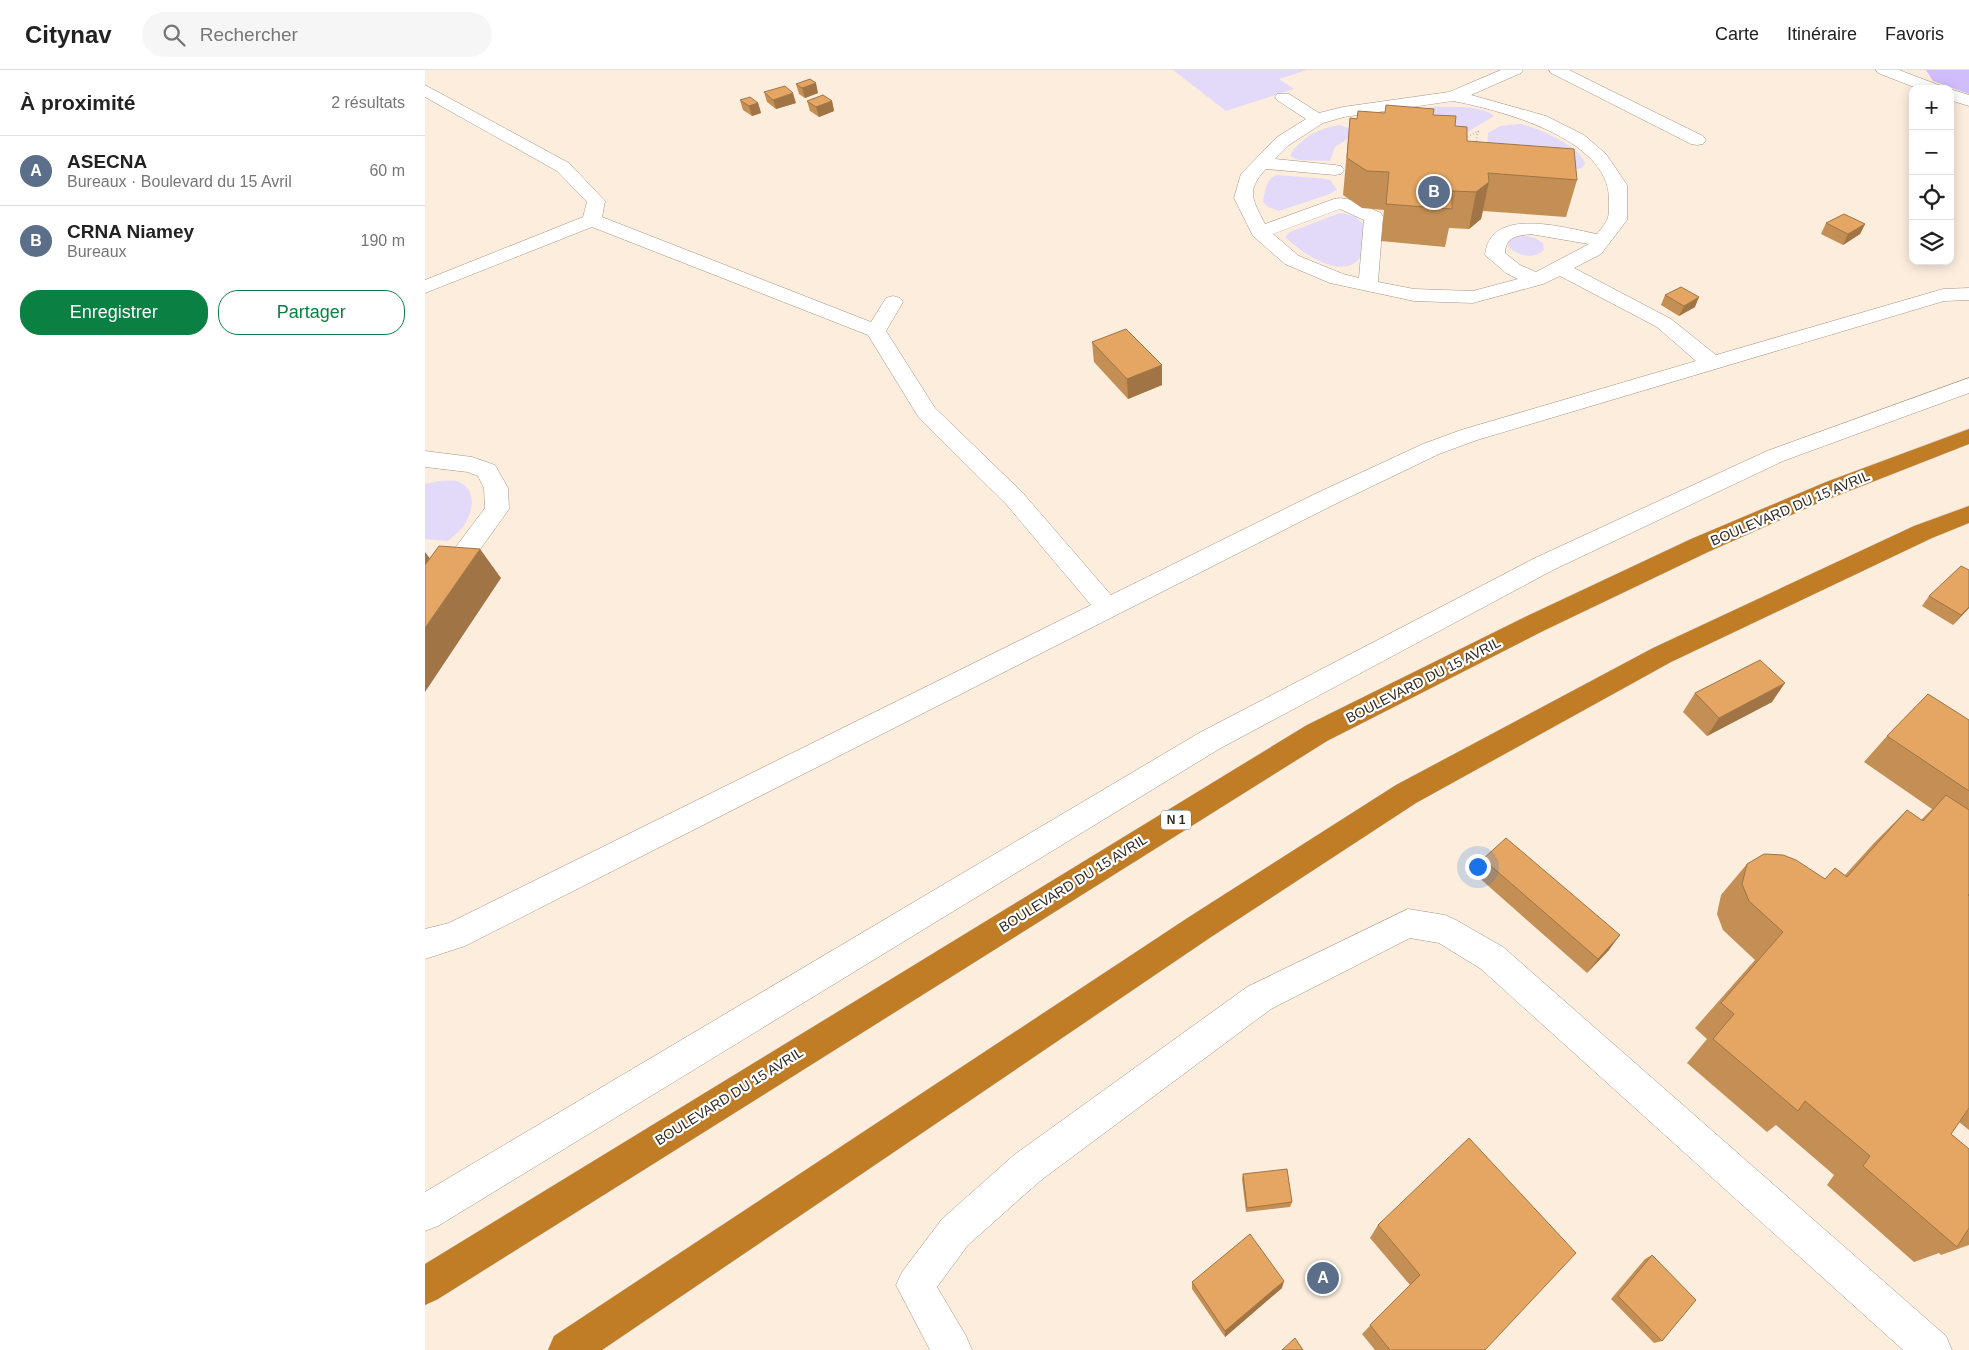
<!DOCTYPE html>
<html lang="fr">
<meta charset="utf-8">
<style>
:root{--surface:#fff;--page:#f6f6f6;--text:#222;--muted:#767676;--line:#e0e0e0;--accent:#0b8043}
body{margin:0;font-family:Helvetica,sans-serif;background:var(--page);color:var(--text)}
.controls{position:absolute;right:15px;top:15px;display:grid;overflow:hidden;border-radius:10px;box-shadow:0 2px 12px #0003}
.controls button{width:45px;height:45px;display:grid;place-items:center;padding:0;border:0;border-bottom:1px solid var(--line);background:var(--surface);color:var(--text);font:25px sans-serif}
.you{position:absolute;left:1052px;top:796px;width:18px;height:18px;margin:-12px;border:4px solid #fff;border-radius:50%;background:#1a73e8;box-shadow:0 0 0 8px #1a73e833}
.badge{display:grid;place-items:center;width:32px;height:32px;border-radius:50%;background:var(--accent);color:#fff;font-size:16px;font-weight:700}
.pin{position:absolute;translate:-50% -50%;border:2px solid #fff;box-shadow:0 1px 5px #0006}
.list{margin:0;padding:0;list-style:none}
h2{display:flex;justify-content:space-between;align-items:center;height:65px;margin:0;padding:0 20px;font-size:21px}
h2 small{font-size:16px;font-weight:400;color:var(--muted)}
.list li{display:grid;grid-template-columns:32px 1fr auto;gap:15px;align-items:center;box-sizing:border-box;height:70px;padding:0 20px;border-top:1px solid var(--line)}
.list b{display:block;font-size:19px;white-space:nowrap}
.list p{margin:0;font-size:16px;white-space:nowrap;color:var(--muted)}
.list em{font-size:16px;font-style:normal;color:var(--muted)}
.actions{display:flex;gap:10px;padding:15px 20px}
.actions a{flex:1;padding:11px 0;border:1px solid var(--accent);border-radius:20px;text-align:center;font-size:18px;color:var(--accent)}
.actions .main{background:var(--accent);color:#fff}
.icon{flex:none;width:28px;height:28px;fill:none;stroke:currentColor;stroke-width:2;stroke-linecap:round;stroke-linejoin:round}
.map{position:relative;flex:none;width:1544px;height:1280px;overflow:hidden}
header{display:flex;align-items:center;gap:30px;box-sizing:border-box;height:70px;padding:0 25px;background:var(--surface);border-bottom:1px solid var(--line)}
header strong{font-size:24px}
nav{display:flex;gap:28px;margin-inline-start:auto;font-size:18px}
.search{width:350px;height:45px;background:var(--page);display:flex;align-items:center;gap:12px;box-sizing:border-box;padding:0 18px;border-radius:28px;color:var(--muted);font-size:19px}
main{display:flex}
aside{flex:1;background:var(--surface)}
.map>svg:first-child{display:block}
.green{fill:#e3daf9}
.water{fill:#d1bdfc}
.lines{fill:none;stroke-linecap:round;stroke-linejoin:round}
.minor-casing{stroke:#a69482;stroke-width:1}
.highway-casing{stroke:#d6d4d3;stroke-width:1}
.path{stroke:#a5998d;stroke-width:2;stroke-dasharray:0.5 2.5;stroke-linecap:butt}
.minor{fill:#fff;fill-rule:evenodd}
.highway{fill:#c17d25;fill-rule:evenodd}
.wall{fill:#c48f54}
.shaded-wall{fill:#a07445}
.building{fill:#e4a662;stroke:#a07445}
.labels{text-anchor:middle;stroke-width:4.5;stroke-linejoin:round;paint-order:stroke}
.shield{fill:#fff;stroke:#6f6a64;stroke-width:1}
.shield-label{font-size:12px;font-weight:bold;fill:#312a22}
.street-label{font-size:14px;fill:#312a22;stroke:#fff}
</style>
<header>
<strong>Citynav</strong>
<div class="search"><svg class="icon" aria-label="search" viewBox="0 0 24 24"><circle cx="10" cy="10" r="6"/><path d="M15 15l6 6"/></svg>Rechercher</div>
<nav><a>Carte</a><a>Itinéraire</a><a>Favoris</a></nav>
</header>
<main>
<aside>
<h2>À proximité<small>2 résultats</small></h2>
<ul class="list">
<li><span class="badge" style="background:#5c6f8a">A</span><div><b>ASECNA</b><p>Bureaux · Boulevard du 15 Avril</p></div><em>60 m</em></li>
<li><span class="badge" style="background:#5c6f8a">B</span><div><b>CRNA Niamey</b><p>Bureaux</p></div><em>190 m</em></li>
</ul>
<div class="actions"><a class="main">Enregistrer</a><a>Partager</a></div>
</aside>
<div class="map">
<svg width="1544" height="1280" viewBox="0 0 1544 1280">
<rect width="100%" height="100%" fill="#fceddd"/>
<g class="green">
<path d="M748,0h134l-28,9 15,10 -68,22z"/>
<path d="M1008,37c16,0 48,-2 61,9l-38,23 -64,-26z"/>
<path d="M1095,54c17,3 62,23 65,40l-3,4 -9,2 -87,-9 2,-28 12,-7z"/>
<path d="M915,55l14,5 -5,8 -14,9 -5,14 -32,-1 -8,-4c11,-19 29,-28 50,-31z"/>
<path d="M852,105l50,4 4,2 6,9 -10,5 -48,16 -11,-4 -5,-5c2,-11 3,-24 14,-27z"/>
<path d="M915,143l15,3 9,9c-1,10 -1,23 -4,32 -2,4 -5,6 -9,8 -21,8 -51,-14 -66,-28l5,-5z"/>
<path d="M1099,165l11,3 8,5 1,7c-10,10 -27,6 -36,-4l2,-6z"/>
<path d="M15,411c5,0 11,-1 16,0 22,6 18,32 6,47 -4,5 -10,9 -14,13l-23,-2v-55z"/>
</g>
<path class="water" d="M1501,0h43v24l-36,-13z"/>
<g class="lines">
<defs>
<g id="minor">
<path d="M1076,0h22l-2,3 -50,22 75,21 38,19 22,19 21,31v35l-26,34 -27,14 97,51 45,36 227,-66 26,-1v12l-25,1 -467,139 -38,14 -106,51 -868,441 -40,13v-30l24,-6 642,-318 -85,-101 -87,-86 -51,-83 -276,-108 -167,66v-13l158,-63 4,-15 -30,-31 -132,-74v-12l144,78 36,38 -3,16 269,105 15,-24 7,-2 7,2 3,4 -17,29 49,77 87,84 89,103 206,-102 106,-49 38,-14 235,-69 -39,-34 -97,-51 -17,8 -70,19 -59,-2 -84,-18 -45,-19 -32,-28 -19,-38 7,-24 36,-37 29,-18 -29,-19 -2,-3 2,-3h12l30,19 24,-6 106,-15zM1028,31c47,9 156,37 156,98 0,19 1,19 -12,35 -32,-6 -107,-29 -112,21l21,18 12,6 -45,12 -59,-2 -36,-7 5,-65 -2,-4c-14,-6 -33,-18 -47,-14l-69,25c-12,-24 -20,-33 1,-55l69,6 6,-1 3,-4 -3,-4 -6,-1 -60,-6 14,-14 34,-22 21,-6zM915,139l24,11 -5,58 -16,-4 -44,-18 -26,-22zM1105,164l59,10 -53,28 -16,-7 -15,-12c1,-16 11,-17 25,-19z"/>
<path d="M1124,0h20l134,66 3,4 -3,4 -6,1 -6,-1 -140,-71z"/>
<path d="M1451,0h23l42,16 2,3h-24l-41,-16z"/>
<path d="M1525,19l19,6v11l-19,-6z"/>
<path d="M1544,308v15l-186,68 -230,109 -334,179 -781,477 -13,5v-39l774,-459 336,-175 232,-107z"/>
<path d="M0,381l47,6 23,8 13,23 1,21 -75,105 -9,3v-29l60,-80 -1,-20 -6,-12 -10,-4 -43,-5z"/>
<path d="M983,839l37,6 11,5 47,27 443,389 6,14h-49l-422,-381 -42,-26 -29,-5 -139,71 -231,172 -72,64 -31,42 29,49 6,14h-42l-34,-65 6,-13 40,-53 72,-64 233,-168z"/>
</g>
<g id="highway">
<path d="M1544,359v15l-153,60 -108,48 -165,79 -216,110 -889,558 -13,6v-41l882,-539 218,-108 166,-78 135,-57z"/>
<path d="M1544,436v17l-37,15 -261,124 -255,141 -205,134 -609,413h-54l6,-14 635,-419 207,-132 257,-137 261,-122z"/>
</g>
</defs>
<use href="#minor" class="minor-casing"/>
<use href="#highway" class="highway-casing"/>
<g class="path">
<path d="M1040,68l14,-7"/>
<path d="M1051,74l2,-13"/>
</g>
<use href="#minor" class="minor"/>
<use href="#highway" class="highway"/>
</g>
<g class="wall">
<path d="M371,14l22,9 -13,5 -6,-4z"/>
<path d="M339,22l32,11 -20,6 -9,-7z"/>
<path d="M315,30l18,3 3,10 -9,3 -9,-6z"/>
<path d="M382,31h25l2,10 -15,6 -9,-6z"/>
<path d="M1008,45l22,11 12,15 110,39 -11,37 -83,-6 -2,8 -12,10 -20,-1 -4,19 -64,-6 3,-31 -22,-2 -19,-13 7,-77 7,1z"/>
<path d="M1401,153l39,1 -5,10 -17,11 -22,-11z"/>
<path d="M1240,225l30,12 -16,9 -18,-11z"/>
<path d="M667,272l70,43 -34,14 -34,-37z"/>
<path d="M1504,526l40,12 -16,17 -31,-19z"/>
<path d="M1270,623l77,9 -65,34 -24,-24z"/>
<path d="M1544,650v174l-1,1 1,1v234l-10,-8 -8,12 18,15v96l-28,10 -2,-2 -25,9 -87,-77 7,-10 -58,-50 -9,7 -80,-69 20,-24 -12,-11 60,-68 -32,-30 -6,-16 4,-19 26,-31 78,15 10,-11 10,7 30,-33 32,-32 14,10 11,-11 -68,-47 23,-26z"/>
<path d="M1058,789l126,91 -22,23 -111,-98z"/>
<path d="M818,1104l49,28 -2,5 -44,5 -4,-33z"/>
<path d="M953,1155l107,125h-110l-13,-16 48,-49 -40,-47z"/>
<path d="M1227,1185l10,86 -8,2 -43,-44 34,-40z"/>
<path d="M767,1212l90,6 -57,49 -33,-48z"/>
</g>
<g class="shaded-wall">
<path d="M391,13l2,10 -13,5 -3,-10z"/>
<path d="M368,23l3,10 -20,6 -3,-9z"/>
<path d="M407,31l2,10 -15,6 -3,-10z"/>
<path d="M333,33l3,10 -9,3 -3,-10z"/>
<path d="M1064,112l-8,37 -12,10 7,-37z"/>
<path d="M1440,154l-5,10 -17,11 5,-11z"/>
<path d="M1274,227l-4,10 -16,9 5,-10z"/>
<path d="M737,295v20l-34,14 -1,-20z"/>
<path d="M55,479l21,29 -76,114v-64z"/>
<path d="M0,482l7,9 -7,10z"/>
<path d="M1544,537v1l-16,17 8,-10z"/>
<path d="M1360,613l-13,19 -65,34 12,-18z"/>
<path d="M1195,865l-11,15 -22,23 11,-14z"/>
<path d="M859,1211l-2,7 -57,49v-6z"/>
</g>
<g class="building">
<path d="M385,9l6,4 -14,5 -6,-4z"/>
<path d="M360,16l8,7 -20,7 -9,-8z"/>
<path d="M398,25l9,6 -16,6 -9,-6z"/>
<path d="M325,27l8,6 -9,3 -9,-6z"/>
<path d="M961,35l48,4 -1,6 23,1 -1,10 12,1v14l107,8 3,31 -89,-7 1,9 -13,10 -24,-1v18l-66,-5 3,-32 -22,-1 -20,-13 3,-40 7,1 1,-8 27,2z"/>
<path d="M1419,144l21,10 -17,10 -22,-11z"/>
<path d="M1256,217l18,10 -15,9 -19,-11z"/>
<path d="M701,259l36,36 -35,14 -35,-37z"/>
<path d="M14,476l41,3 -55,79v-63z"/>
<path d="M1536,496l8,4v37l-8,8 -32,-19z"/>
<path d="M1335,590l25,23 -66,35 -24,-25z"/>
<path d="M1503,624l41,26v71l-82,-55z"/>
<path d="M1521,725l23,15v84l-1,1 1,1v212l-18,26 18,15v79l-12,19 -94,-81 7,-10 -65,-55 -7,10 -85,-72 21,-25 -13,-11 62,-71 -34,-31 -7,-17 5,-20 17,-10 19,1 13,5 29,19 10,-11 12,9 60,-67 16,11z"/>
<path d="M1081,768l114,97 -22,24 -115,-100z"/>
<path d="M1044,1068l107,115 -91,97h-95l-20,-25 50,-50 -42,-50z"/>
<path d="M862,1099l5,33 -45,6 -4,-34z"/>
<path d="M825,1164l34,47 -59,50 -33,-49z"/>
<path d="M1227,1185l44,45 -34,41 -44,-45z"/>
<path d="M870,1268l8,12h-21z"/>
</g>
<g class="labels">
<rect class="shield" x="736" y="740.5" width="30" height="19" rx="4"/>
<g class="shield-label">
<text x="751" y="754">N 1</text>
</g>
<g class="street-label">
<text transform="translate(1365 438) rotate(-23)" y="5">BOULEVARD DU 15 AVRIL</text>
<text transform="translate(998 610) rotate(-27)" y="5">BOULEVARD DU 15 AVRIL</text>
<text transform="translate(648 813) rotate(-32)" y="5">BOULEVARD DU 15 AVRIL</text>
<text transform="translate(304 1026) rotate(-32)" y="5">BOULEVARD DU 15 AVRIL</text>
</g>
</g>
</svg>
<div class="controls">
<button>+</button>
<button>−</button>
<button><svg class="icon" aria-label="locate" viewBox="0 0 24 24"><circle cx="12" cy="12" r="6"/><path d="M12 2v4M12 18v4M2 12h4M18 12h4"/></svg></button>
<button><svg class="icon" aria-label="layers" viewBox="0 0 24 24"><path d="M12 4l9 5-9 5-9-5zM3 14l9 5 9-5"/></svg></button>
</div>
<div class="you"></div>
<div class="pin badge" style="left:898px;top:1208px;background:#5c6f8a">A</div>
<div class="pin badge" style="left:1009px;top:122px;background:#5c6f8a">B</div>
</div>
</main>
